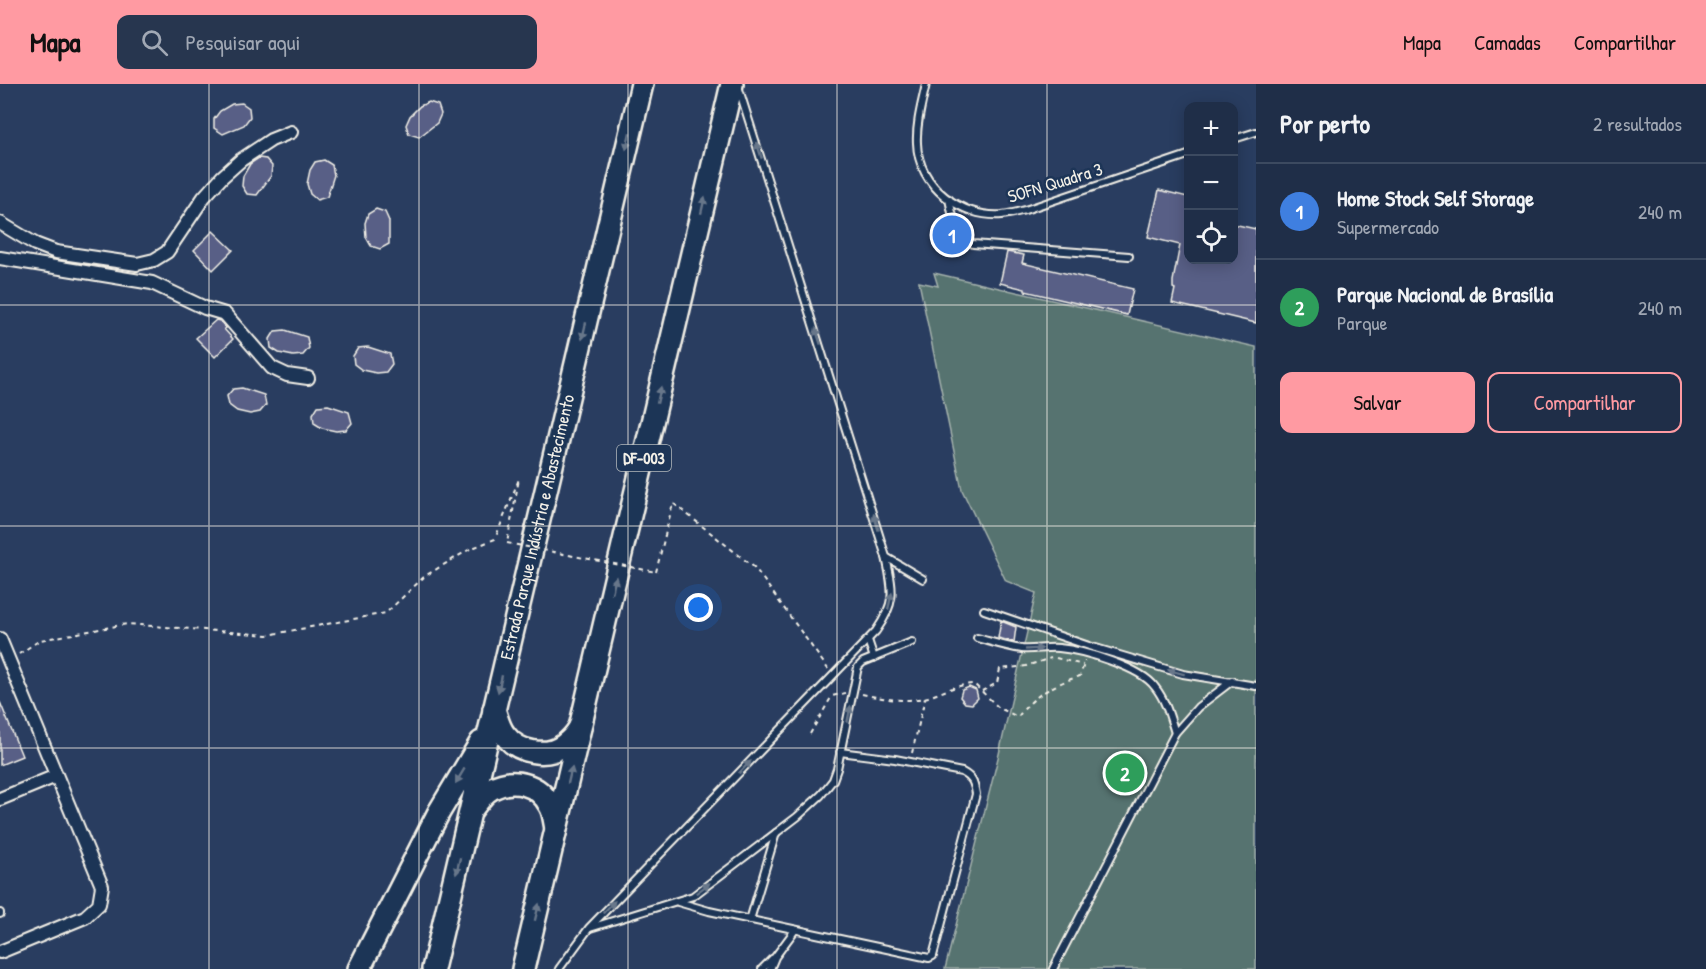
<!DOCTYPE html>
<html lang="pt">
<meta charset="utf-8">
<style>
:root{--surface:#1f2e48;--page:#27364f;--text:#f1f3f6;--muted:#a1a8b4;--line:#3c4a60;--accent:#ff9aa2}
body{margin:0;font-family:"Patrick Hand",sans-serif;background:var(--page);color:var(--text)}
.controls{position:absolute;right:18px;top:18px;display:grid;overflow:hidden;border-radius:12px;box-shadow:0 3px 15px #0003}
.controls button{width:54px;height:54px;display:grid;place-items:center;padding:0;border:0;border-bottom:2px solid var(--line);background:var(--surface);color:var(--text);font:30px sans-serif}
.you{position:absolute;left:699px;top:524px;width:21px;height:21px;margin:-15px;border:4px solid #fff;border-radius:50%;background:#1a73e8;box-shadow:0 0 0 9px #1a73e833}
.badge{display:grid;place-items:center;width:39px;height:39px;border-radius:50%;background:var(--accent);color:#fff;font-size:20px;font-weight:700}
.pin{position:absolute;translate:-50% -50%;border:3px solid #fff;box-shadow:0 2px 6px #0006}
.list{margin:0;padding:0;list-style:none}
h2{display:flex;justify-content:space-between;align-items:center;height:78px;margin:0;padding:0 24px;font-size:26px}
h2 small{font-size:20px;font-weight:400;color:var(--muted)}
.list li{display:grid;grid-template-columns:39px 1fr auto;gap:18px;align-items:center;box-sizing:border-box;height:96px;padding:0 24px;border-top:2px solid var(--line)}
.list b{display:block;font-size:22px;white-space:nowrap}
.list p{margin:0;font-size:20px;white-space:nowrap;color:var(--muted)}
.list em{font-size:20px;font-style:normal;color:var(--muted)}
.actions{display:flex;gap:12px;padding:18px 24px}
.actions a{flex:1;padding:14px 0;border:2px solid var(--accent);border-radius:12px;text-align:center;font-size:21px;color:var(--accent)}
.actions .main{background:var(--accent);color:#111}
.icon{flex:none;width:33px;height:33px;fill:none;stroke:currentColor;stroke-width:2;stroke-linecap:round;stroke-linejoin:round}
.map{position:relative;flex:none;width:1256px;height:885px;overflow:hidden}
header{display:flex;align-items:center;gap:36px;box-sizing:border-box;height:84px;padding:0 30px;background:var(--accent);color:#111}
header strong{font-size:28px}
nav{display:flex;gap:33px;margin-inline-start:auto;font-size:21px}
.search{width:420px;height:54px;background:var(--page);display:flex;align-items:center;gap:15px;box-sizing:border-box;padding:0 21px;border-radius:12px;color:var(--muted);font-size:22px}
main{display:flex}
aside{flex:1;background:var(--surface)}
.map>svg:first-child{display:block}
.green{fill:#567370;stroke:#a5b2ac;stroke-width:1.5}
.building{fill:#585f86;stroke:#f4f1e8;stroke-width:1.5}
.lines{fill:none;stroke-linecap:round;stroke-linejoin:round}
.service-casing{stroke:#f4f1e8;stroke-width:10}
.minor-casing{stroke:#f4f1e8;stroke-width:16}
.trunk-casing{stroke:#f4f1e8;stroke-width:26}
.path{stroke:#f4f1e8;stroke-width:2;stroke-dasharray:4.5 4.5;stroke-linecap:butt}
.service{stroke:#1d3557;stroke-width:6}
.minor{stroke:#1d3557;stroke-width:12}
.trunk{stroke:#1d3557;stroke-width:21}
.path-bridge{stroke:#f4f1e8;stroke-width:2;stroke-dasharray:4.5 4.5;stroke-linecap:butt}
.oneway{fill:#68778a}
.grid{fill:none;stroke:#f4f1e8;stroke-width:1.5;stroke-opacity:0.55}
.labels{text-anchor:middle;stroke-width:5;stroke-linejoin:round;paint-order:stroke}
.shield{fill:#1d3557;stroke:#b4b9bc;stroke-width:1.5}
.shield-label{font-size:16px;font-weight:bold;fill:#f4f1e8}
.street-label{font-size:18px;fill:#f4f1e8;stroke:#1d3557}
</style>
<header>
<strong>Mapa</strong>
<div class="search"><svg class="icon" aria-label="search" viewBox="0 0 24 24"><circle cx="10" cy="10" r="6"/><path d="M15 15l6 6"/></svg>Pesquisar aqui</div>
<nav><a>Mapa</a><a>Camadas</a><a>Compartilhar</a></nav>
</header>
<main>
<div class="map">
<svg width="1256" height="885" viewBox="0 0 1256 885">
<rect width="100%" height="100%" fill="#293d60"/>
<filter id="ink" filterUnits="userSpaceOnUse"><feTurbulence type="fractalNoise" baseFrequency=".0167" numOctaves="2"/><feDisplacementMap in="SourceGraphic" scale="12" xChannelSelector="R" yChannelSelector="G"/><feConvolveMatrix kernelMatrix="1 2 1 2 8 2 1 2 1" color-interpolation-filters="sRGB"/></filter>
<g filter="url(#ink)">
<path class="green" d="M934,189l322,74v622h-311l54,-215 37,-161 -30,-12 -44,-91 -43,-208 19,4z"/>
<g class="building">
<path d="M429,18l9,3 3,9 -4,9 -18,14 -10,-3 -3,-9 4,-9 10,-10z"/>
<path d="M242,19l7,5 1,9 -6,8 -21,9 -9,-6v-9l6,-8 12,-7z"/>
<path d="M259,74l7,1 6,7 -1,10 -14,19 -10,-1 -5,-8 1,-10 7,-12z"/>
<path d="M324,76l8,5 2,10 -7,22 -10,3 -7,-6 -3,-10 3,-14 5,-8z"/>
<path d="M1159,106l29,7v63h45v-36l23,5v94l-84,-20 3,-14 -2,-1v-7l7,-36 -32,-8z"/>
<path d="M376,125l9,3 4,9v23l-9,5 -9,-3 -5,-9 -1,-14 3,-9z"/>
<path d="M213,147l20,19 -20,20 -19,-20z"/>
<path d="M1007,168l17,3 -2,8 111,26 -6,26 -102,-24v-2l-25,-6z"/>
<path d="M216,236l4,1 6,7 -2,1 9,10 -18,18 -19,-19z"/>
<path d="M285,246l22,7 2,11 -6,7 -10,1 -14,-3 -8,-5 -1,-9 5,-8z"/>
<path d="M368,263l22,7 2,10 -6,8 -10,1 -14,-3 -8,-6 -1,-8 5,-8z"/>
<path d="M242,304l22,7 2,10 -6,7 -10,2 -13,-3 -8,-6 -2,-9 6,-7z"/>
<path d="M328,321l21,7 3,11 -6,7 -10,1 -14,-3 -8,-5 -1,-9 5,-8z"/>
<path d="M1001,537l15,6 -2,15 -16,-4z"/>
<path d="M969,603l7,3 2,8 -6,6 -7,-1 -5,-6 2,-7z"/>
<path d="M0,618l22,54 -22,9z"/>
</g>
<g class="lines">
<defs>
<g id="service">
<path d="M926,0c-4,19 -10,39 -9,59 1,43 44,75 85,72 8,-1 16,-3 23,-5l163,-55"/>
<path d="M738,2l148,471 37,22"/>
<path d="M1234,55l22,-7"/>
<path d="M949,115c4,19 6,35 24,45l156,12"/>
<path d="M984,526l105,36 94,28 73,12"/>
<path d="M977,554c15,4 30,9 45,11 12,1 24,-2 37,-1 23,2 82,19 96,39 11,14 15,30 20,46"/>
<path d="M868,556l6,18"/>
<path d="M678,818l31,9 220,47 4,-2 43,-162c-2,-11 -3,-16 -14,-22l-67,-13 -55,-7"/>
<path d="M0,830v-1"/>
<path d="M750,836l26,-87"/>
<path d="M590,844l103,-32 104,-79 24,-22 12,-15 4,-11 21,-102 5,-5 49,-20"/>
<path d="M559,885l30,-41 287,-297c21,-30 17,-41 10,-74"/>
<path d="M762,885l10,-10"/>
<path d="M770,885l5,-12 20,-27"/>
<path d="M1053,885l122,-236 23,-26 34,-26"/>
</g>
<g id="minor">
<path d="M0,139l35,21 21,8 81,12 17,-4 13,-8 37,-55 18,-20 19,-17 30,-20 20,-8"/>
<path d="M0,174l152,25 53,25 20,6 47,54 15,7 21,3"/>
<path d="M0,555l102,247 -3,18 -14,13 -85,35"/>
<path d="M0,715l56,-23"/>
</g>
<g id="trunk">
<path d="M494,625c3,9 5,19 11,26 13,18 42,23 59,10 7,-5 12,-11 16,-18"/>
<path d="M472,725c5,-6 11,-16 19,-20 21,-12 48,-6 59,17 4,6 4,15 6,22"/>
<path d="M359,885l80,-157 42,-70"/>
<path id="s1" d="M433,885l209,-885"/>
<path d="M523,885l209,-885"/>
</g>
</defs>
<use href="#service" class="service-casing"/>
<use href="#minor" class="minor-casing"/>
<use href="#trunk" class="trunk-casing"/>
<g class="path">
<path d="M656,488l17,-69 82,65 73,101"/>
<path d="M19,570l21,-14 87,-16 141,11 118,-22 39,-37 45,-27 25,-10 24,-60 -12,64"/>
<path d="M1056,574l27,7"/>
<path d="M982,607l15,-8 3,-14 26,-3 25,-8"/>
<path d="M862,610c23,5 43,9 66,3 16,-5 30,-13 46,-13l25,24 19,9c15,-22 37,-33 62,-41l5,-15"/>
<path d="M810,650l22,-38 13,-3"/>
<path d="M912,669l13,-55"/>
</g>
<use href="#service" class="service"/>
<use href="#minor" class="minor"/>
<use href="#trunk" class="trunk"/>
<path class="path-bridge" d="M507,459l149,29"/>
</g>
<defs><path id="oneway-solid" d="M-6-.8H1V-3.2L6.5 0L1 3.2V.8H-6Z" transform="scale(1.5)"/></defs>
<g class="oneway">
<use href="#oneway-solid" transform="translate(628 57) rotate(103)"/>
<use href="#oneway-solid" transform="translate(759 66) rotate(-108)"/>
<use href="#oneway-solid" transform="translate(703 121) rotate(-77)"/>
<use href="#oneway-solid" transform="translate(584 247) rotate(103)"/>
<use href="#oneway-solid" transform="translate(818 252) rotate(-108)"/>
<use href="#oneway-solid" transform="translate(659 311) rotate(-77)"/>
<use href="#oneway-solid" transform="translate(876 438) rotate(-107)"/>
<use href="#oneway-solid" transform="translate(614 501) rotate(-77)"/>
<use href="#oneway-solid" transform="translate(890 517) rotate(-77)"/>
<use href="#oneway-solid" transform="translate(1034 565) rotate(-3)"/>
<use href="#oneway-solid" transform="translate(1176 588) rotate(-165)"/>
<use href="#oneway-solid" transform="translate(500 600) rotate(103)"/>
<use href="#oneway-solid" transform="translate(849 630) rotate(-79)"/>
<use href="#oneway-solid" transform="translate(745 683) rotate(-46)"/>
<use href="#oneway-solid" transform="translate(570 691) rotate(-77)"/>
<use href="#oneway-solid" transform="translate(460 692) rotate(121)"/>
<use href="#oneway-solid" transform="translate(458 782) rotate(104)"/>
<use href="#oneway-solid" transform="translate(703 804) rotate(-37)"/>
<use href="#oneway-solid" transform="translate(609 823) rotate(-46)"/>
<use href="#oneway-solid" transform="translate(537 828) rotate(-76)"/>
</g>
</g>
<path class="grid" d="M209,0v885M419,0v885M628,0v885M837,0v885M1047,0v885M0,221h1256M0,442h1256M0,664h1256"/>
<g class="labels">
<rect class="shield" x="617" y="361" width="54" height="26" rx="4.5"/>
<g class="shield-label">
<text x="644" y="380">DF-003</text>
</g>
<g class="street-label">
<text transform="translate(1055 99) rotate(-17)" y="6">SOFN Quadra 3</text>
<text dy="6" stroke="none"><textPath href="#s1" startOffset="454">Estrada Parque Indústria e Abastecimento</textPath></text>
</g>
</g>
</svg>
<div class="controls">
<button>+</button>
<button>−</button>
<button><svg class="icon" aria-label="locate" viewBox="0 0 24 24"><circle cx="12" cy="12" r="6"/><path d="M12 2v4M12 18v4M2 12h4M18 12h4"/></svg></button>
</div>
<div class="you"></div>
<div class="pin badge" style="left:952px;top:151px;background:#3f7fe0">1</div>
<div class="pin badge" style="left:1125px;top:689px;background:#2e9e5b">2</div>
</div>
<aside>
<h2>Por perto<small>2 resultados</small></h2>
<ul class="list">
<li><span class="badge" style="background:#3f7fe0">1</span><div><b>Home Stock Self Storage</b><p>Supermercado</p></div><em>240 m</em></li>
<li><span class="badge" style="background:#2e9e5b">2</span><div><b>Parque Nacional de Brasília</b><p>Parque</p></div><em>240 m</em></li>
</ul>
<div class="actions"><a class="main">Salvar</a><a>Compartilhar</a></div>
</aside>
</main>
